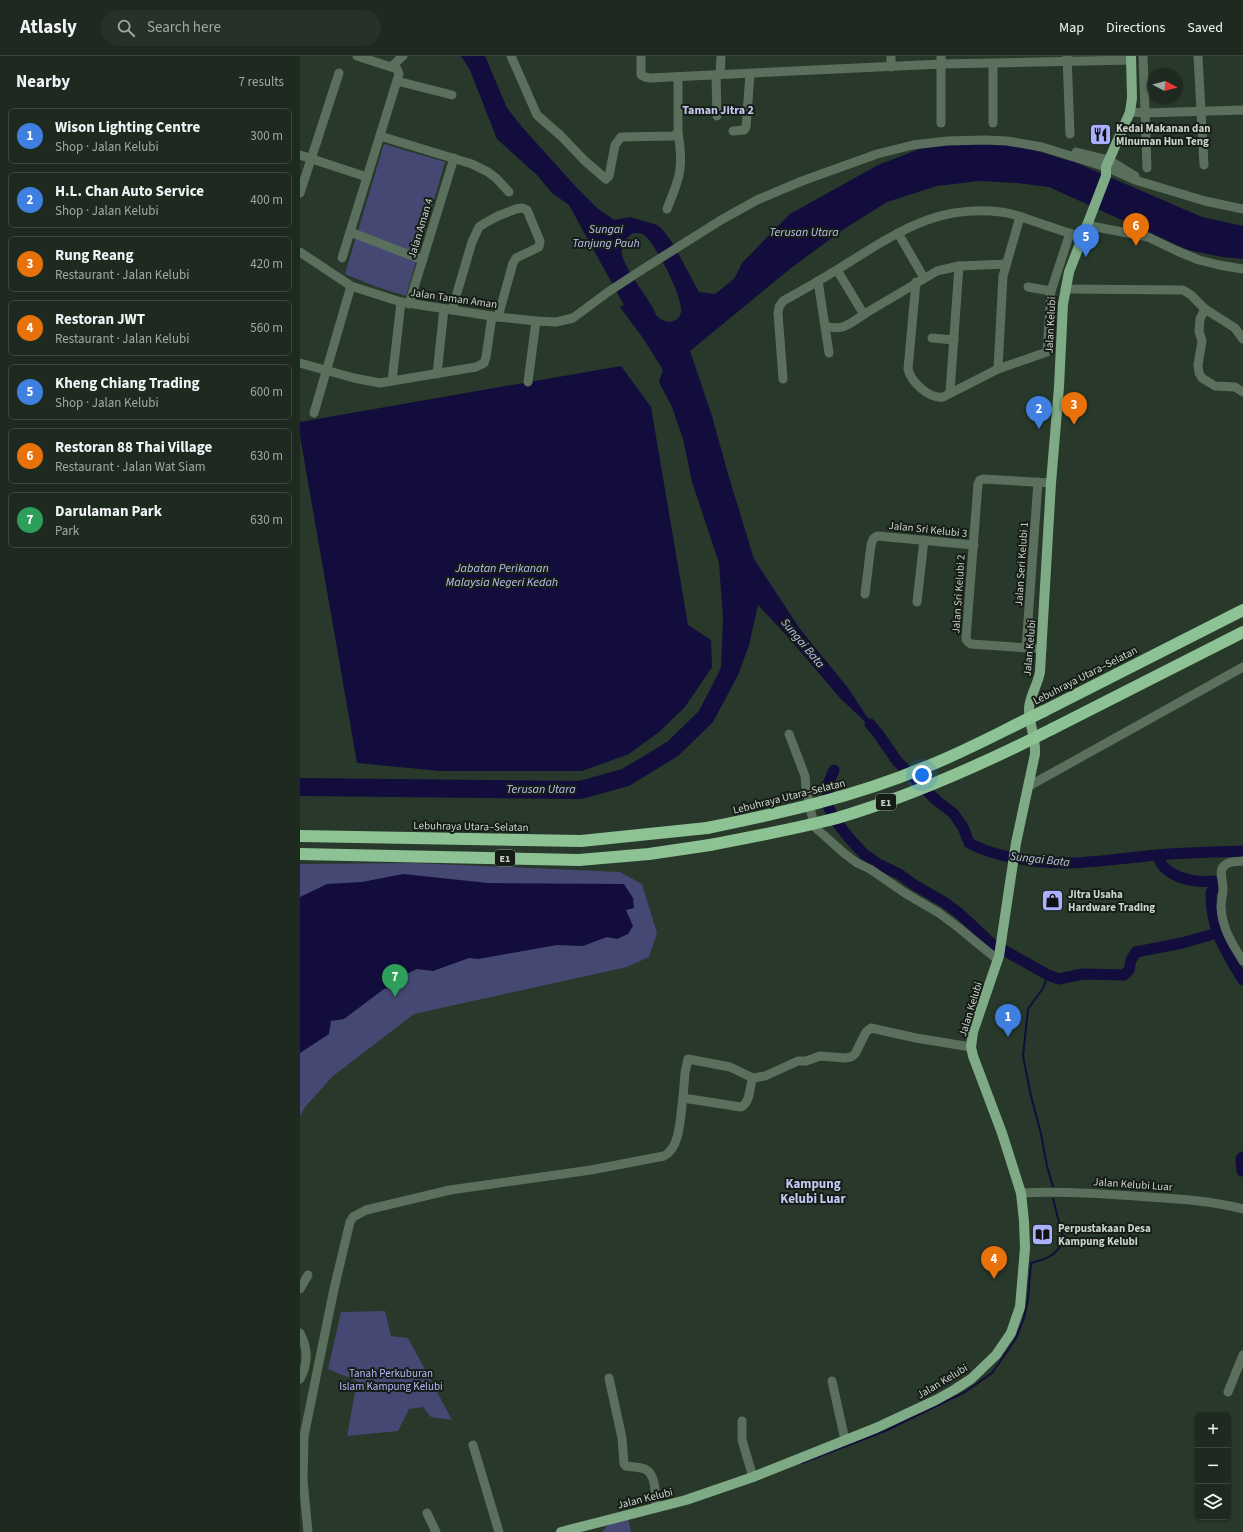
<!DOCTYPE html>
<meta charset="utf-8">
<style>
:root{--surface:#1e2a20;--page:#263229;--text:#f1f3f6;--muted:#a1a7a5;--line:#3c463e;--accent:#ea580c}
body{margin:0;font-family:"Source Sans 3",sans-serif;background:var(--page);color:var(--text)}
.controls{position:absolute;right:12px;bottom:12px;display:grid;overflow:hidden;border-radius:6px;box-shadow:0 1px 3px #0004}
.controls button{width:36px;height:36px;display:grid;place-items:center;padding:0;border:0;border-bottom:1px solid var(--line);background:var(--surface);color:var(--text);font:20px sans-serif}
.compass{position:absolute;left:847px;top:12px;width:36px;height:36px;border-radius:50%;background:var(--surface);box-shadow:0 1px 3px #0004;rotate:97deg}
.you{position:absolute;left:622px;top:719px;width:14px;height:14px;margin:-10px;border:3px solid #fff;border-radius:50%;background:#1a73e8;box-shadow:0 0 0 6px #1a73e833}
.badge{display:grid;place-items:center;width:26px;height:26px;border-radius:50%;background:var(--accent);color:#fff;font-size:13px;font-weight:700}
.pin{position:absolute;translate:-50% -33px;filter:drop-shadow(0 1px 2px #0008)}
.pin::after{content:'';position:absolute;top:21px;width:14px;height:12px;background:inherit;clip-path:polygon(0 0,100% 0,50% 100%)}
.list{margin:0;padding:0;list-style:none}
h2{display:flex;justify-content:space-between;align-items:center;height:52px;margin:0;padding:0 16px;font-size:17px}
h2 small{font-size:13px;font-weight:400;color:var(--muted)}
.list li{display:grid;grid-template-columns:26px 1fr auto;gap:12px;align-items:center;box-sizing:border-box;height:56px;margin:0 8px 8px;padding:0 8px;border:1px solid var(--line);border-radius:6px}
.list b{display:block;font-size:15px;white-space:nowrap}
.list p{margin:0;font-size:13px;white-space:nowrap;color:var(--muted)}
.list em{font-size:13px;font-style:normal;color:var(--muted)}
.icon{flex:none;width:22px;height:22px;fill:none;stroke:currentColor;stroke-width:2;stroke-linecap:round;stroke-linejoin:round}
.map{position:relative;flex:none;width:943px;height:1476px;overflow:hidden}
header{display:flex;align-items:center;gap:24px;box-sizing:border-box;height:56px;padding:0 20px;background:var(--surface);border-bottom:1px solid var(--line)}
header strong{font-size:19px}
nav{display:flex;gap:22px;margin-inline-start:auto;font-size:14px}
.search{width:280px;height:36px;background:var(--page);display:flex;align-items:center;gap:10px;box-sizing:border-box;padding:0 14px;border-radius:22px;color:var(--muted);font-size:15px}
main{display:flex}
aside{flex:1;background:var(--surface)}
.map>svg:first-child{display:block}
.green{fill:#454873}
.water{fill:#120d3d;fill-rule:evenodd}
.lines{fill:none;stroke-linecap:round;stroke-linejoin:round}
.stream{stroke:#120d3d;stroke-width:2}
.river{stroke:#120d3d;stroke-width:11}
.minor{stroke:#5a705d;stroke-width:9}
.major{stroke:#7eab85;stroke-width:10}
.highway{stroke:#8cc294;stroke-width:12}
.highway-bridge{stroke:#8cc294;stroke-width:12}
.labels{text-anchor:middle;stroke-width:4;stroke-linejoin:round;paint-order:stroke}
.shield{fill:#161d17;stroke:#959d96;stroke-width:1}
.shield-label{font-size:10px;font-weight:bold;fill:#cbd4cc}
.poi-label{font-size:11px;font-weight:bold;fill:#cbd4cc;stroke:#161d17;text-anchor:start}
.street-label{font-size:11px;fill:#cbd4cc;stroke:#161d17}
.park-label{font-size:11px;fill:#b3bafb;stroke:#161d17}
.neighbourhood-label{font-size:12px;font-weight:bold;fill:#c4c9f4;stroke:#161d17}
.water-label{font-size:12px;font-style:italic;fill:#bcc1f3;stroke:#161d17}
.quarter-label{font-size:13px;font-weight:bold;fill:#c4c9f4;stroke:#161d17}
</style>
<header>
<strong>Atlasly</strong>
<div class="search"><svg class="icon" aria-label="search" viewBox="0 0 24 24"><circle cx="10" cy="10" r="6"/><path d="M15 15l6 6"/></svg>Search here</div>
<nav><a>Map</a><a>Directions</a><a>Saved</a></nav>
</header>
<main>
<aside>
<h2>Nearby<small>7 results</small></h2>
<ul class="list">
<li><span class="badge" style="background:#3f7fe0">1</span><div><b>Wison Lighting Centre</b><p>Shop · Jalan Kelubi</p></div><em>300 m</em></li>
<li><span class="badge" style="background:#3f7fe0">2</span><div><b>H.L. Chan Auto Service</b><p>Shop · Jalan Kelubi</p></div><em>400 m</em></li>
<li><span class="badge" style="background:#e8710a">3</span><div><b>Rung Reang</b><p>Restaurant · Jalan Kelubi</p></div><em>420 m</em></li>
<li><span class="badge" style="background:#e8710a">4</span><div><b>Restoran JWT</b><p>Restaurant · Jalan Kelubi</p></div><em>560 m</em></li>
<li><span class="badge" style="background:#3f7fe0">5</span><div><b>Kheng Chiang Trading</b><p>Shop · Jalan Kelubi</p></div><em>600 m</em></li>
<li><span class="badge" style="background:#e8710a">6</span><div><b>Restoran 88 Thai Village</b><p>Restaurant · Jalan Wat Siam</p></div><em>630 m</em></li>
<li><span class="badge" style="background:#2e9e5b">7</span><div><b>Darulaman Park</b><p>Park</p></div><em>630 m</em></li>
</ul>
</aside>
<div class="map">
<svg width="943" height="1476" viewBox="0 0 943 1476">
<rect width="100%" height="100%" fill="#28382a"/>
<g class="green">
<path d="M84,88l61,18 -39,134 -29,-9 -32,-13z"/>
<path d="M114,807l206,9 22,12 15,49 -8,24 -22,10 -213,47 -81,62 -28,31 -5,9v-252z"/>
<path d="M85,1255l6,25 17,2 44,82 -21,-3 -8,-10 -14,2 -11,22 -51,5 10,-55 -29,-12 13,-57z"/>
<path d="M328,1461l3,15h-29l8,-10z"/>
</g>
<g class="water">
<path d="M161,0h24l22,52 15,19 55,61 20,20 17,12 16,-3 27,8 5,4 10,13 27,50 16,2 19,-15 8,-16 48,-49 88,-49 52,-20 50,-2 40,3 57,17 125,54 41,9v33l-21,-2 -34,-7 -139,-63 -32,-4 -38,-2 -42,5 -50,16 -43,27 -53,39 -101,83 22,65 16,58 26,85 46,70 48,59 31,47 -39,-37 -52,-61 -30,-32 -9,40 -11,30 -25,47 -35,34 -49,30 -48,13 -281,-3v-18l279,3 43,-12 45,-27 32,-31 22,-43 2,-50 -4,-55 -27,-81 -9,-43 -11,-32 -13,-25 4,-12 -20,-32 -23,-31 4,-2 -55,-100 -17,-12 -15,-18 -40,-36 -27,-69zM334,177c4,0 9,0 11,3 11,8 39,64 36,76 -2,11 -14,12 -22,6 -4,-3 -6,-11 -9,-15 -9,-14 -21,-29 -27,-45 -4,-10 2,-21 11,-25z"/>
<path d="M321,310l30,41 37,218 23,15 1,27 -27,40 -26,25 -30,22 -47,17h-141l-84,-8 -57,-327v-14z"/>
<path d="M103,818l85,9 136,1 9,14 1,10 -8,2 7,16 -5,8 -11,5 -10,-2 -24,9 -26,-1 -79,14 -9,-1 -36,13 -16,-2 -19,9 -5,9 -9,2 -40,30 -13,2 -2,13 -29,19v-156l27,-13 35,-2z"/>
</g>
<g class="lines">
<g class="stream">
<path d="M748,919l-5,13 -15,21 -5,47 8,40 10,38 6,32 6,21"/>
<path d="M502,1407l83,-32 80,-39 27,-19 23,-33 9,-22 4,-19 3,-36c16,-4 24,-7 33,-22l-11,-42"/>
</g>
<g class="river">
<path d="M570,668l9,11 18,26 39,39 17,13 10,14 6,16c15,8 29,12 46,15 51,11 92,1 143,-3 28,-3 57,-3 85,-4"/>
<path d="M534,714l-6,14v22l7,14 15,19 14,15 14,10 21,10 17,12 28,16 16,12 31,29 57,32 11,4 24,-5 41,1 5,-5 2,-10 5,-8 46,-9 35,-10"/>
<path d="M858,799c1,3 2,8 5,11 12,13 33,17 50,15l4,6 -6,5c-1,35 14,59 32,88"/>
<path d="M943,1101l-2,2 1,12h1"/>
</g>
<g class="minor">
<path d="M211,0l26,59 24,21 24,25 21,18 3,-3 6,-31 6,-8 52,-1 5,-3v-56"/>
<path d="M341,0v19l4,2 5,1 291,-14 190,-4"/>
<path d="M641,0v67"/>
<path d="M767,0l3,78"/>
<path d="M843,0l4,112"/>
<path d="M898,0l6,109"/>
<path d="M92,10l11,-10"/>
<path d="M591,11v-11"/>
<path d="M416,19l1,41"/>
<path d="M420,19l1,-19"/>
<path d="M97,25l55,14"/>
<path d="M830,56l15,1 98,-3"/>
<path d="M693,67v-59"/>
<path d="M433,75l11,-1 2,-3 4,-53"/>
<path d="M80,80l92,28 16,8 8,6 13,14"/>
<path d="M776,96l33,8 26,16"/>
<path d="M0,99l67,22"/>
<path d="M0,137l39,-120"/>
<path d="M367,153c13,-32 17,-41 11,-76"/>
<path d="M786,169l62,12 29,14 22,9 20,5 24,4"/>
<path d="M50,176l73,28"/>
<path d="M598,177l26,45"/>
<path d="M0,196l51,34 50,16 97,15 38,4 20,1 17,-4 35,-26 32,-21 81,-51 36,-20 45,-19 75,-27 36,-9 34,-4 38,-1 22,1 35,6 64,20 29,13 70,21 38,8"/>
<path d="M42,202l57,-184 -2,-5 -40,-13"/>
<path d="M537,214l26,43h3l71,-42 22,-5 47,-2"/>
<path d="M518,225l11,72"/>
<path d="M616,226l-8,87c3,13 21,30 35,28l55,-28 49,-17 4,-61 19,-58"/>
<path d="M728,231l23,4"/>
<path d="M765,233l118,1 8,5 14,14 30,19 8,11"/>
<path d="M109,248l45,-146"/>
<path d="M905,253l-5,10 -1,12 3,10 -4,24 1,8 3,5 13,8 20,1 8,5"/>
<path d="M152,254l20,-68 7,-15 6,-4 13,-7 18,-7 6,-1 5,2 13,31 -1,6 -23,11 -3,5 -15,54"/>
<path d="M526,270c17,6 26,-4 40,-13"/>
<path d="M632,282l22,2"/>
<path d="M0,307l54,15 26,5 96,-16 8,-4 2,-6 6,-41"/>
<path d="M698,313l5,-93 17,-59"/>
<path d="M137,318l7,-65"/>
<path d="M483,323l-5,-66 1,-6 4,-6c26,-14 51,-29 76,-45 47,-29 84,-51 142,-44 12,1 25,7 38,11 14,5 29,9 43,15"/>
<path d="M92,325l9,-79"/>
<path d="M228,326l8,-61"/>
<path d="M650,336l9,-126"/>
<path d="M14,357l37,-127"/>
<path d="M565,538l6,-49 2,-6 4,-3 97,9"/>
<path d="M617,546l7,-62"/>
<path d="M726,592l12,-166"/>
<path d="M742,593l-71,-5 -3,-2 -2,-3 12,-155 2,-4 3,-1 68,4"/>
<path d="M489,678l16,42 1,11 5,25 4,15 3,3 27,24 12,9 13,6 35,24 34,20 20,15 39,32"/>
<path d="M729,730l214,-119"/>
<path d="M943,805c-6,1 -14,0 -18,4 -7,5 -2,16 -2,23 0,7 -2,13 -2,19 1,21 11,37 22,54"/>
<path d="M383,1042l2,-25 3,-14 42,8 23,11"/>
<path d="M721,1137c43,-2 86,1 128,4 32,2 63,4 94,12"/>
<path d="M0,1233l8,-14"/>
<path d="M0,1277c8,15 8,31 0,46"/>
<path d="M309,1322l13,60 2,26 2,2c6,1 13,1 19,3 12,6 10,27 11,39"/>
<path d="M532,1325l13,59"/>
<path d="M928,1336l15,-37"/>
<path d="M442,1365v19l11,37"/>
<path d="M173,1389l26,87"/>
<path d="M127,1457l9,19"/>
<path d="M8,1476l-5,-52 1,-44 30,-147 16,-67 3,-5 13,-7 84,-20 141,-20 73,-14c17,-8 16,-41 19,-58l58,9c10,-5 8,-20 12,-29l12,-2 33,-15h8l14,-5 25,2 6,-1 4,-3 11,-22 5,-4 45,10 55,9"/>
</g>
<path class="major" d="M261,1476l125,-32 67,-23 123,-49 60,-28 18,-10 17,-11 25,-24 15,-22 9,-26 5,-59 -1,-27 -3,-28 -19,-60 -29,-77 -2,-9 2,-15 26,-76 17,-113 19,-89c1,-16 -6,-30 -6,-45 0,-11 9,-25 11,-37l11,-189 8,-96 4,-83 6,-32 37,-96v-9l3,-7 21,-48 2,-14 -1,-42"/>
<g class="highway">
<path d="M744,655l199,-101"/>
<path d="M752,673l191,-97"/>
<path d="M0,780l281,5 126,-13"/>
<path d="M0,798l279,6 70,-6 61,-9"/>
</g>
<g class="highway-bridge">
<path d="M407,772c73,-15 147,-31 216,-60 42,-16 81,-38 121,-57"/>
<path d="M410,789c42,-8 85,-16 127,-27 75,-22 146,-54 215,-89"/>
</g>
</g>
<defs>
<symbol id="restaurant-square" viewBox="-11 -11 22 22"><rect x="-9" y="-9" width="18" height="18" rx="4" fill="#a9b0fc" stroke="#161d17"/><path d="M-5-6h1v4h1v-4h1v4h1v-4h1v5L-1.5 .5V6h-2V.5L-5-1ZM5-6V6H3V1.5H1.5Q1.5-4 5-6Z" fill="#111"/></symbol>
<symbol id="shop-square" viewBox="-11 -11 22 22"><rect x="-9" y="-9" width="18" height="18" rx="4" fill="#a9b0fc" stroke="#161d17"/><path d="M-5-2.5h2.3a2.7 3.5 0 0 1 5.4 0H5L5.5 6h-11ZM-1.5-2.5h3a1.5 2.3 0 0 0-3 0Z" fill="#111"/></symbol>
<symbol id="library-square" viewBox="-11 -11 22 22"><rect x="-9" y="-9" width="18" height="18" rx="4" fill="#a9b0fc" stroke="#161d17"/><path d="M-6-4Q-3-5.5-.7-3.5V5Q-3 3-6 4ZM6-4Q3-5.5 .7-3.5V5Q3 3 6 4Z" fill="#111"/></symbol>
</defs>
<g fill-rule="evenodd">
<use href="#restaurant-square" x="788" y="66" width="25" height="25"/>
<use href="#shop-square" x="740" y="832" width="25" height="25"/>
<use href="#library-square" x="730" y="1166" width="25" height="25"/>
</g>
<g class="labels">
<g class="shield">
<rect x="576" y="738" width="20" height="16" rx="3"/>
<rect x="195" y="794" width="20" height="16" rx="3"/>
</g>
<g class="shield-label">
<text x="586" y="750">E1</text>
<text x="205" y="806">E1</text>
</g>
<g class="poi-label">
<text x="816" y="76">Kedai Makanan dan<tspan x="816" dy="13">Minuman Hun Teng</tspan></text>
<text x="768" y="842">Jitra Usaha<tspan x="768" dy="13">Hardware Trading</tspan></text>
<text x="758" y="1176">Perpustakaan Desa<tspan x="758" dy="13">Kampung Kelubi</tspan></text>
</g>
<g class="street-label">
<text transform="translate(120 172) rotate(-73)" y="4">Jalan Aman 4</text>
<text transform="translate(154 242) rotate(8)" y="4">Jalan Taman Aman</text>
<text transform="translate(750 269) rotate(-87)" y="4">Jalan Kelubi</text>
<text transform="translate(628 473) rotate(6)" y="4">Jalan Sri Kelubi 3</text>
<text transform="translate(721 508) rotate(-86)" y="4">Jalan Seri Kelubi 1</text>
<text transform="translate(658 538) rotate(-86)" y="4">Jalan Sri Kelubi 2</text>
<text transform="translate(729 592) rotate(-85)" y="4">Jalan Kelubi</text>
<text transform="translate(785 619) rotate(-27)" y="4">Lebuhraya Utara–Selatan</text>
<text transform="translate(489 740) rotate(-14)" y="4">Lebuhraya Utara–Selatan</text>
<text transform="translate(171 770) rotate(1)" y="4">Lebuhraya Utara–Selatan</text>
<text transform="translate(670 953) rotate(-73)" y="4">Jalan Kelubi</text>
<text transform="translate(833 1128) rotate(4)" y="4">Jalan Kelubi Luar</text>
<text transform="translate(642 1325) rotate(-31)" y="4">Jalan Kelubi</text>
<text transform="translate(345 1442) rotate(-14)" y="4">Jalan Kelubi</text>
</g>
<g class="park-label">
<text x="91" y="1321">Tanah Perkuburan<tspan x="91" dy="13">Islam Kampung Kelubi</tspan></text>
</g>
<g class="neighbourhood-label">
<text x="418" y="58">Taman Jitra 2</text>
</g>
<g class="water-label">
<text x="306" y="177">Sungai<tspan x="306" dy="14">Tanjung Pauh</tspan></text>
<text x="504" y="180">Terusan Utara</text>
<text x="202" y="516">Jabatan Perikanan<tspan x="202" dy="14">Malaysia Negeri Kedah</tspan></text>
<text transform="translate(503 587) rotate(50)" y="4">Sungai Bata</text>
<text x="241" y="737">Terusan Utara</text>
<text transform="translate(740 803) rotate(6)" y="4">Sungai Bata</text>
</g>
<g class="quarter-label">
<text x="513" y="1132">Kampung<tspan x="513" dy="15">Kelubi Luar</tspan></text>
</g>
</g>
</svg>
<div class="controls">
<button>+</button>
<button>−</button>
<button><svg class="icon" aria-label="layers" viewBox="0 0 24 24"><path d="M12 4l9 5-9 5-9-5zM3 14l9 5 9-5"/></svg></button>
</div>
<svg class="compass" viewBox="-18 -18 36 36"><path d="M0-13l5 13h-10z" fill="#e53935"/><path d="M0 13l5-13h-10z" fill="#a1a7a5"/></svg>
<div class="you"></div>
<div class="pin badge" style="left:708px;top:981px;background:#3f7fe0">1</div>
<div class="pin badge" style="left:739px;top:373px;background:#3f7fe0">2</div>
<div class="pin badge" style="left:774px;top:369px;background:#e8710a">3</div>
<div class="pin badge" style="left:694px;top:1223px;background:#e8710a">4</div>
<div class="pin badge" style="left:786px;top:201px;background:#3f7fe0">5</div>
<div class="pin badge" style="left:836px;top:190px;background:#e8710a">6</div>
<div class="pin badge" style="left:95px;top:941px;background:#2e9e5b">7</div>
</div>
</main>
